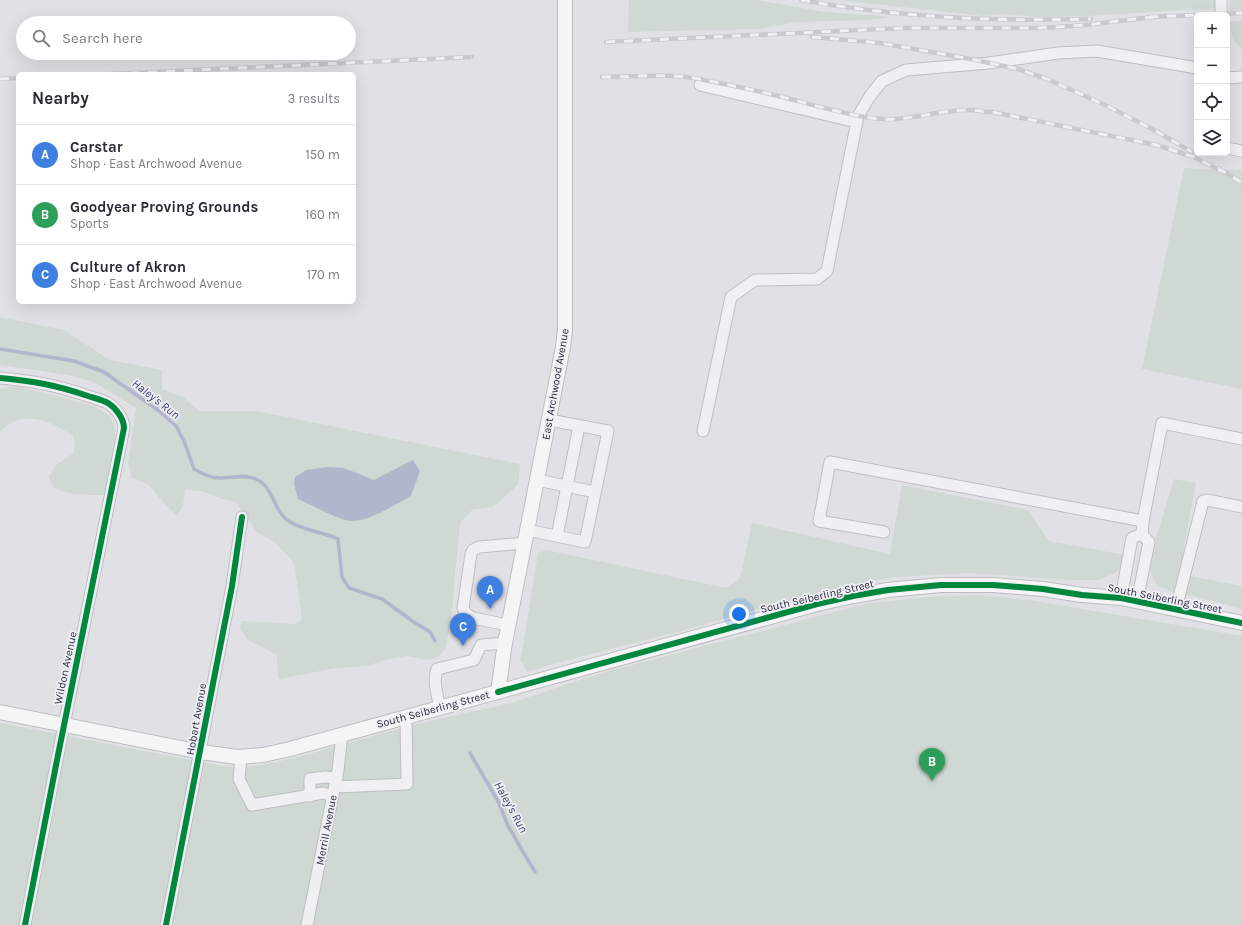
<!DOCTYPE html>
<meta charset="utf-8">
<style>
:root{--surface:#fff;--page:#f7f7f7;--text:#2b2b33;--muted:#7c7c81;--line:#e1e1e2;--accent:#b45309}
body{margin:0;font-family:Karla,sans-serif;background:var(--page);color:var(--text)}
.controls{position:absolute;right:12px;top:12px;display:grid;overflow:hidden;border-radius:6px;box-shadow:0 4px 16px #0002}
.controls button{width:36px;height:36px;display:grid;place-items:center;padding:0;border:0;border-bottom:1px solid var(--line);background:var(--surface);color:var(--text);font:20px sans-serif}
.you{position:absolute;left:739px;top:614px;width:14px;height:14px;margin:-10px;border:3px solid #fff;border-radius:50%;background:#1a73e8;box-shadow:0 0 0 6px #1a73e833}
.badge{display:grid;place-items:center;width:26px;height:26px;border-radius:50%;background:var(--accent);color:#fff;font-size:13px;font-weight:700}
.pin{position:absolute;translate:-50% -33px;filter:drop-shadow(0 1px 2px #0008)}
.pin::after{content:'';position:absolute;top:21px;width:14px;height:12px;background:inherit;clip-path:polygon(0 0,100% 0,50% 100%)}
.list{margin:0;padding:0;list-style:none}
h2{display:flex;justify-content:space-between;align-items:center;height:52px;margin:0;padding:0 16px;font-size:17px}
h2 small{font-size:13px;font-weight:400;color:var(--muted)}
.list li{display:grid;grid-template-columns:26px 1fr auto;gap:12px;align-items:center;box-sizing:border-box;height:60px;padding:0 16px;border-top:1px solid var(--line)}
.list b{display:block;font-size:15px;white-space:nowrap}
.list p{margin:0;font-size:13px;white-space:nowrap;color:var(--muted)}
.list em{font-size:13px;font-style:normal;color:var(--muted)}
.icon{flex:none;width:22px;height:22px;fill:none;stroke:currentColor;stroke-width:2;stroke-linecap:round;stroke-linejoin:round}
.map{position:relative;flex:none;width:1242px;height:925px;overflow:hidden}
.search{position:absolute;background:var(--surface);box-shadow:0 4px 16px #0002;left:16px;top:16px;width:340px;height:44px;display:flex;align-items:center;gap:10px;box-sizing:border-box;padding:0 14px;border-radius:22px;color:var(--muted);font-size:15px}
.panel{position:absolute;background:var(--surface);box-shadow:0 4px 16px #0002;left:16px;top:72px;width:340px;height:232px;border-radius:6px}
.map>svg:first-child{display:block}
.green{fill:#cfd8d2}
.water{fill:#b2b6cd}
.lines{fill:none;stroke-linecap:round;stroke-linejoin:round}
.stream{stroke:#b2b6cd;stroke-width:3.5}
.minor-casing{stroke:#bebec2;stroke-width:13}
.major-casing{stroke:#bebec2;stroke-width:16}
.minor{stroke:#f0f0f3;stroke-width:11}
.major{stroke:#f5f5f6;stroke-width:14}
.rail-casing{stroke:#cacacd;stroke-width:4.5}
.rail{stroke:#efeff5;stroke-width:3;stroke-dasharray:9;stroke-linecap:butt}
.cycleway-casing{stroke:#efeff5;stroke-width:8}
.cycleway{stroke:#00873e;stroke-width:6}
.labels{text-anchor:middle;stroke-width:3.5;stroke-linejoin:round;paint-order:stroke}
.street-label{font-size:11px;fill:#2a2b3c;stroke:#efeff5}
.water-label{font-size:12px;font-style:italic;fill:#383f6c;stroke:#efeff5}
</style>
<div class="map">
<svg width="1242" height="925" viewBox="0 0 1242 925">
<rect width="100%" height="100%" fill="#e1e1e5"/>
<g class="green">
<path d="M629,0h128l68,12 67,5 -25,3 -71,2 -37,7 -131,3z"/>
<path d="M839,0h377v8l-130,8 -49,1 -34,-3 -20,2z"/>
<path d="M1230,0h12v10l-13,1z"/>
<path d="M1242,21v28l-8,-8 -7,-19z"/>
<path d="M1184,168l29,2h29v219l-100,-20z"/>
<path d="M0,317l64,13 46,30 52,10v19l21,8 16,14h57l264,53 -2,21 -25,22 -21,3 -12,13 -6,61 -1,19 -7,45 -9,10 -10,2 -20,-4 -22,4 -18,6 -30,2 -59,11 -1,-24 -29,-15 -8,-11 1,-8 55,3 6,-5 -8,-56 -17,-19 -20,-12 -21,-30 -14,-3 -21,-8 -16,-1 -2,16 -6,10 -14,-14 -14,-17 -17,-7 -4,-15 8,-55 -42,-26 -25,-7 -69,-10z"/>
<path d="M16,386l78,20 16,10 5,11v17l-7,46 -3,5c-17,0 -38,0 -52,-8l-4,-10 7,-12 18,-12 1,-9 -2,-8c-18,-12 -42,-25 -64,-12 -3,2 -6,5 -9,8v-43z"/>
<path d="M1174,479l22,4 -17,91 63,12v23l-37,-10 -32,-7 -17,-7 -7,-17 4,-20z"/>
<path d="M902,485l126,25 21,31 76,14 -7,16 -18,9h-28l-102,-7 -73,4 -35,6 -71,17 -110,31 -117,30 -37,11 -7,-12 2,-8 16,-99 8,-3 180,38 14,-10 12,-55 138,31z"/>
<path d="M978,595l51,5 213,36v289h-1242v-202l222,43 19,1 21,-2 36,-8 110,-31 103,-23 90,-30 268,-70 60,-6z"/>
</g>
<path class="water" d="M413,460l7,11 -9,25c-17,9 -42,26 -61,25 -11,-1 -41,-17 -52,-22l-4,-15 1,-7 11,-7 21,-3 17,1 30,12z"/>
<g class="lines">
<g class="stream">
<path d="M0,349l74,12 30,11 55,39 17,15 8,15 10,28c8,5 16,9 26,9 12,0 25,-4 36,1 17,7 17,30 31,41 15,11 35,11 51,19l4,38 7,11 33,11 29,21 19,12 5,9"/>
<path d="M470,753l29,50 9,23 27,46"/>
</g>
<defs>
<g id="minor">
<path d="M1221,15v-15"/>
<path d="M1227,78l15,-1"/>
<path d="M700,85l157,37"/>
<path d="M1227,148l15,3"/>
<path d="M0,378c33,3 56,7 88,18 6,2 14,4 20,7 8,5 16,16 16,25l-67,332 -32,165"/>
<path d="M703,431l28,-134 24,-17 62,-1 10,-8 31,-155 12,-20 12,-15 24,-11 83,-7 69,-10 39,-2 100,17"/>
<path d="M537,480l58,12"/>
<path d="M1143,521l19,-98 80,16"/>
<path d="M527,530l58,12 23,-111 -59,-11"/>
<path d="M884,532l-65,-11 11,-59 313,59 -1,13"/>
<path d="M557,536l22,-110"/>
<path d="M1121,598l11,-60 10,-4 7,8 -12,59"/>
<path d="M1176,609l27,-108 4,-1 35,7"/>
<path d="M508,625l-35,-7 -7,-4 -3,-6 8,-54 2,-4 6,-3 46,-4"/>
<path d="M440,707c-3,-12 -7,-26 -3,-38l37,-9 7,-15 24,-2"/>
<path d="M241,758l-2,21 13,26 71,-12 10,3"/>
<path d="M335,787l72,-3 -1,-68"/>
<path d="M310,796v-17l15,-2 12,1"/>
<path d="M166,925l66,-339 10,-69"/>
<path d="M307,925l31,-155 4,-36"/>
</g>
<g id="major">
<path d="M498,692l7,-49 58,-296 2,-17v-330"/>
<path d="M0,712l201,40 36,5 26,-2 27,-6 527,-145 36,-8 35,-6 53,-5h52l50,4 39,6 39,3 121,25"/>
</g>
</defs>
<use href="#minor" class="minor-casing"/>
<use href="#major" class="major-casing"/>
<use href="#minor" class="minor"/>
<use href="#major" class="major"/>
<defs>
<g id="rail">
<path d="M801,0c96,17 193,22 290,19"/>
<path d="M1200,15l42,-2"/>
<path d="M1149,17l48,-2"/>
<path d="M812,37l68,6 91,16 47,10 29,10 58,26 51,26 36,21"/>
<path d="M606,42l298,-14h137l44,-3 68,-8"/>
<path d="M112,74l360,-17"/>
<path d="M602,77c32,0 66,-4 97,2 32,6 64,13 95,21 26,7 51,14 77,18 35,5 64,-8 97,-8 8,0 16,2 24,2l164,33 38,12 27,14"/>
<path d="M0,79l18,-1"/>
<path d="M1218,168l24,15"/>
</g>
</defs>
<use href="#rail" class="rail-casing"/>
<use href="#rail" class="rail"/>
<defs>
<g id="cycleway">
<path d="M0,378c33,3 56,7 88,18 6,2 14,4 20,7 8,5 16,16 16,25l-67,332 -32,165"/>
<path d="M498,692l319,-88 36,-8 35,-6 53,-5h52l50,4 39,6 39,3 121,25"/>
<path d="M166,925l66,-339 10,-69"/>
</g>
</defs>
<use href="#cycleway" class="cycleway-casing"/>
<use href="#cycleway" class="cycleway"/>
</g>
<g class="labels">
<g class="street-label">
<text transform="translate(555 384) rotate(-80)" y="4">East Archwood Avenue</text>
<text transform="translate(817 596) rotate(-13)" y="4">South Seiberling Street</text>
<text transform="translate(1165 598) rotate(11)" y="4">South Seiberling Street</text>
<text transform="translate(65 668) rotate(-78)" y="4">Wildon Avenue</text>
<text transform="translate(433 709) rotate(-15)" y="4">South Seiberling Street</text>
<text transform="translate(196 719) rotate(-80)" y="4">Hobart Avenue</text>
<text transform="translate(326 830) rotate(-79)" y="4">Merrill Avenue</text>
</g>
<g class="water-label">
<text transform="translate(156 399) rotate(38)" y="4">Haley's Run</text>
<text transform="translate(511 807) rotate(61)" y="4">Haley's Run</text>
</g>
</g>
</svg>
<div class="controls">
<button>+</button>
<button>−</button>
<button><svg class="icon" aria-label="locate" viewBox="0 0 24 24"><circle cx="12" cy="12" r="6"/><path d="M12 2v4M12 18v4M2 12h4M18 12h4"/></svg></button>
<button><svg class="icon" aria-label="layers" viewBox="0 0 24 24"><path d="M12 4l9 5-9 5-9-5zM3 14l9 5 9-5"/></svg></button>
</div>
<div class="you"></div>
<div class="pin badge" style="left:490px;top:609px;background:#3f7fe0">A</div>
<div class="pin badge" style="left:932px;top:781px;background:#2e9e5b">B</div>
<div class="pin badge" style="left:463px;top:646px;background:#3f7fe0">C</div>
<div class="search"><svg class="icon" aria-label="search" viewBox="0 0 24 24"><circle cx="10" cy="10" r="6"/><path d="M15 15l6 6"/></svg>Search here</div>
<section class="panel">
<h2>Nearby<small>3 results</small></h2>
<ul class="list">
<li><span class="badge" style="background:#3f7fe0">A</span><div><b>Carstar</b><p>Shop · East Archwood Avenue</p></div><em>150 m</em></li>
<li><span class="badge" style="background:#2e9e5b">B</span><div><b>Goodyear Proving Grounds</b><p>Sports</p></div><em>160 m</em></li>
<li><span class="badge" style="background:#3f7fe0">C</span><div><b>Culture of Akron</b><p>Shop · East Archwood Avenue</p></div><em>170 m</em></li>
</ul>
</section>
</div>
